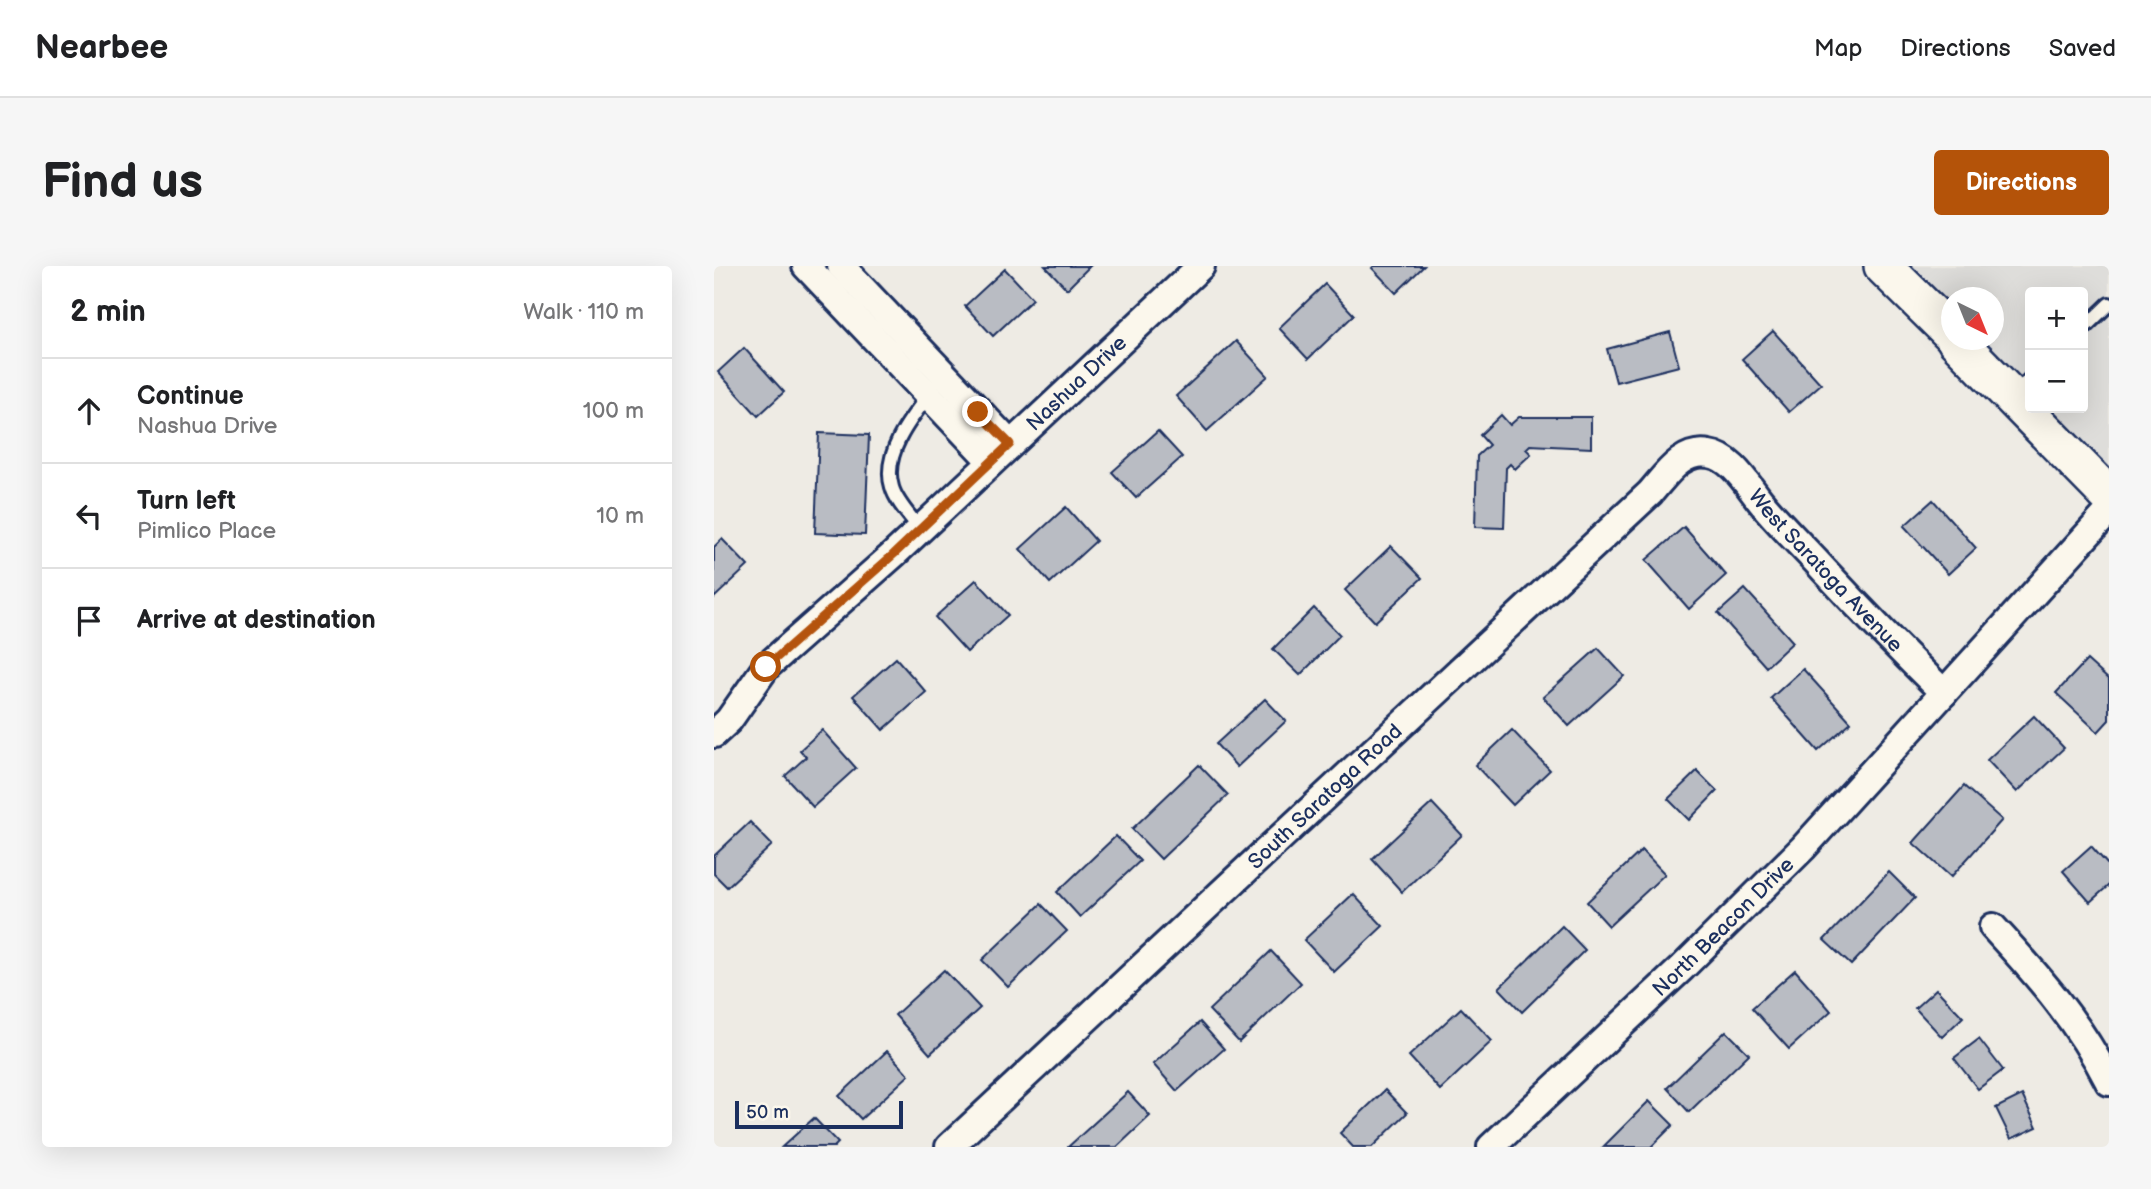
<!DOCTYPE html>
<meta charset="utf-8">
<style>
:root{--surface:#fff;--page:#f6f6f6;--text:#202124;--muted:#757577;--line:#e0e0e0;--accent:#b45309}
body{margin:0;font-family:"Balsamiq Sans",sans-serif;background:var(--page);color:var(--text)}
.controls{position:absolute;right:21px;top:21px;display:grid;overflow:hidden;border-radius:7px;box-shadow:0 7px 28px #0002}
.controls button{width:63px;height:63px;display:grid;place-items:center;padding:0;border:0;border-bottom:2px solid var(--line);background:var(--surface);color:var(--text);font:35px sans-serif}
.compass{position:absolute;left:1227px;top:21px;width:63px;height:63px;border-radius:50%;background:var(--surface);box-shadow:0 7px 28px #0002;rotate:137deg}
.scale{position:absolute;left:21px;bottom:18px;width:168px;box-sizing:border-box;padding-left:7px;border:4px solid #1b2f5e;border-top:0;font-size:19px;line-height:24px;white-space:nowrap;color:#1b2f5e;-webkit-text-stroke:5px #fbf7ec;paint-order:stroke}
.stop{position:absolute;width:21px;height:21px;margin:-16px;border:5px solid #b45309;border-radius:50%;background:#fff}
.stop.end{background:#b45309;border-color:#fff;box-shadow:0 2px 7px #0008}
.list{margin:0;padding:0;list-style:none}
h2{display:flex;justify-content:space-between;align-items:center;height:91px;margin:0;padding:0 28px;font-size:30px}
h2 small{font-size:23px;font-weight:400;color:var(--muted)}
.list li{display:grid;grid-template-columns:46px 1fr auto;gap:21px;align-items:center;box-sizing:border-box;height:105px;padding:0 28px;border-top:2px solid var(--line)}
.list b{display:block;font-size:26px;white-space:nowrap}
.list p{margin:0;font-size:23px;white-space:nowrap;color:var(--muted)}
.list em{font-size:23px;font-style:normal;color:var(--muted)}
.icon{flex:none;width:38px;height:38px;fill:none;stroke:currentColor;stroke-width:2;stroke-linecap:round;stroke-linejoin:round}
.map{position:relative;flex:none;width:1395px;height:881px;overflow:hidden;border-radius:7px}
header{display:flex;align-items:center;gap:42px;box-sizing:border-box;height:98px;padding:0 35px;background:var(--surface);border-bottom:2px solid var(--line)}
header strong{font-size:33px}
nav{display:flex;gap:38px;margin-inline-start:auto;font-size:24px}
.intro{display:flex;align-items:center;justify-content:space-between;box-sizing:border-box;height:168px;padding:0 42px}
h1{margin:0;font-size:49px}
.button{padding:18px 32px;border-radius:7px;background:var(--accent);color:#fff;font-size:24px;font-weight:700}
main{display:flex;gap:42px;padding:0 42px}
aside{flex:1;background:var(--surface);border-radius:7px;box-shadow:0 7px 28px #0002}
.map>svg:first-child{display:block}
.built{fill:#deddda;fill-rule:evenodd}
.building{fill:#b9bcc3;stroke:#1b2f5e;stroke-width:2}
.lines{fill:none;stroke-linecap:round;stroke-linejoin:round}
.service-casing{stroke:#1b2f5e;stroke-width:18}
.minor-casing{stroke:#1b2f5e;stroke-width:32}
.secondary-casing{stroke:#1b2f5e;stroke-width:42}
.service{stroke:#fbf7ec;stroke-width:12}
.minor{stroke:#fbf7ec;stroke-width:26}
.secondary{stroke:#fbf7ec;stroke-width:37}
.route{stroke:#b45309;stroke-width:9}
.labels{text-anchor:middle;stroke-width:6;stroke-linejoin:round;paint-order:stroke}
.street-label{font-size:21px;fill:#1b2f5e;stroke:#fbf7ec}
</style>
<header>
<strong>Nearbee</strong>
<nav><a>Map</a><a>Directions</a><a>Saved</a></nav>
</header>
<div class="intro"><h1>Find us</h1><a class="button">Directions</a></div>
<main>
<aside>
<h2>2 min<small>Walk · 110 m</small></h2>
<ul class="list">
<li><svg class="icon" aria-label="ahead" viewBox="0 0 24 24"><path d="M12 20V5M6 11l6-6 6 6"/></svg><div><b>Continue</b><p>Nashua Drive</p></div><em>100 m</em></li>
<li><svg class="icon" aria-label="left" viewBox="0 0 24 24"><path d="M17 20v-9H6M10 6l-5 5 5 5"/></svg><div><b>Turn left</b><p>Pimlico Place</p></div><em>10 m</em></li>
<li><svg class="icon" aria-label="arrive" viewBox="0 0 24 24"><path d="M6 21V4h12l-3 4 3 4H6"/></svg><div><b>Arrive at destination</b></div></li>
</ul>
</aside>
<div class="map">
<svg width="1395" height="881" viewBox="0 0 1395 881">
<rect width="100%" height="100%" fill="#eeebe4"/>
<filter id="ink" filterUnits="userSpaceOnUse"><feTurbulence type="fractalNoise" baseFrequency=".0143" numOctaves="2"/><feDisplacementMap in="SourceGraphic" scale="14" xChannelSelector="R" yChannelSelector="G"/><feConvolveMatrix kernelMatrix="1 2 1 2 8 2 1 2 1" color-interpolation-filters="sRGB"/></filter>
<g filter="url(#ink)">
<path class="built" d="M1169,0h226v230l-153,-156h38v-42h-42l-1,36zM1316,26h53v116h-53z"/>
<g class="building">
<path d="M331,0h45l-23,23z"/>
<path d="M660,0h50l-28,27 -24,-25z"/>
<path d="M291,3l28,30 -40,37 -28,-30z"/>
<path d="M611,18l29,31 -46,44 -29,-31z"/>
<path d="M1059,65l48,53 -32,28 -47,-53z"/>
<path d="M956,66l9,34 -63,16 -9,-33z"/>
<path d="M522,75l32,35 -61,55 -31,-35z"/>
<path d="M30,82l40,44 -26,24 -40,-44z"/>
<path d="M787,149l9,10 9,-8h72v31l-61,-3 -4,4 5,5 -16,15 -5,-5 -4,4 -2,60 -29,-1 2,-71 12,-11 -9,-10z"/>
<path d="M444,165l24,26 -46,41 -24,-26z"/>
<path d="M105,167l50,2 -4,100 -50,-2z"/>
<path d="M1219,234l43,48 -28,26 -44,-48z"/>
<path d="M352,241l30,34 -46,42 -30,-34z"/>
<path d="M970,261l42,48 -37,34 -43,-49z"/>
<path d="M8,273l26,27 -34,32v-51z"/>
<path d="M677,280l31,32 -47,44 -30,-32z"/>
<path d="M262,314l32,35 -41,37 -32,-35z"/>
<path d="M1031,323l48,53 -27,25 -48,-54z"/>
<path d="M600,342l26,27 -40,40 -27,-26z"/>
<path d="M884,382l26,28 -55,50 -26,-29z"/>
<path d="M182,392l30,34 -43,38 -30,-34z"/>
<path d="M1373,394l22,20v40l-11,12 -42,-39z"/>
<path d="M1089,403l48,53 -33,29 -47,-53z"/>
<path d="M551,433l21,22 -49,46 -21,-23z"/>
<path d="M1320,450l30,32 -47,44 -30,-32z"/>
<path d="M108,464l34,38 -43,39 -28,-31 21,-19 -6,-7z"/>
<path d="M798,464l38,40 -37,35 -38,-40z"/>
<path d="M485,499l29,30 -67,64 -29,-30z"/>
<path d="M983,505l20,20 -28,29 -21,-21z"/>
<path d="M1250,520l38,34 -51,57 -38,-34z"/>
<path d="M718,537l30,32 -60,57 -30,-33z"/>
<path d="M36,556l22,23 -45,42 -13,-13v-18z"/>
<path d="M402,570l24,25 -60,56 -23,-25z"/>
<path d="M1377,580l18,20v19l-19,17 -27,-31z"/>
<path d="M928,584l23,24 -56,52 -22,-24z"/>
<path d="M1175,606l26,26 -64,67 -27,-25z"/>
<path d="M639,628l30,32 -49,46 -30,-32z"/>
<path d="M327,638l26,27 -59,56 -26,-27z"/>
<path d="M848,660l23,24 -63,62 -23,-24z"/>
<path d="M557,685l30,32 -62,59 -30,-32z"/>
<path d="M230,704l36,38 -50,46 -35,-39z"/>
<path d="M1081,704l36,41 -42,38 -37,-41z"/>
<path d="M1222,723l27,28 -21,20 -27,-29z"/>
<path d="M747,742l31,33 -52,49 -31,-34z"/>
<path d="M486,756l24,27 -47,42 -24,-27z"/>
<path d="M1012,765l23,23 -60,58 -22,-24z"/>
<path d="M1265,773l24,31 -25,19 -24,-31z"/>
<path d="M173,785l22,24 -48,44 -22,-23z"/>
<path d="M671,824l22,23 -35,34h-19l-13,-14z"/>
<path d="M414,826l22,24 -33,31h-49z"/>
<path d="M1308,829l15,32 -26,12 -15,-31z"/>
<path d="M935,835l24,24 -22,22h-48z"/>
<path d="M100,852l24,25 -4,4h-52z"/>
</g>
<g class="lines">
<defs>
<g id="service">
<path d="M1369,63l26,-25"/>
<path d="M1300,128l16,-15"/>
<path d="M206,263c-9,-12 -24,-27 -28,-42 -10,-32 18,-68 36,-91"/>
</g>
<g id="minor">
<path d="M92,0l185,195"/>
<path d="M127,0l169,178"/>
<path id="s1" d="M0,468l15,-14 37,-53 128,-113 307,-288"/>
<path d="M1279,661c45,49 86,95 116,155"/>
<path id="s2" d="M235,881l701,-654c16,-18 32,-44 59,-39 23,3 39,32 53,49 20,24 42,45 62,67 39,42 79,83 120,123"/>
<path id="s3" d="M777,881l192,-180 120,-119 306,-337"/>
</g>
<g id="secondary">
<path d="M1169,0l69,68"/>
<path d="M1242,74l153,156"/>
</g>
</defs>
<use href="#service" class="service-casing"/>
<use href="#minor" class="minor-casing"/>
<use href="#secondary" class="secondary-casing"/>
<use href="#service" class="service"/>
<use href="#minor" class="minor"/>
<use href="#secondary" class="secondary"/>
</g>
</g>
<g class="lines" filter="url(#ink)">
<path class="route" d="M52,401l128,-113 116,-110 -32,-32"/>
</g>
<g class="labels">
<g class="street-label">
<text dy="7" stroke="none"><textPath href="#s1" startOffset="506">Nashua Drive</textPath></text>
<text dy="7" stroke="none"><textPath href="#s2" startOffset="1200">West Saratoga Avenue</textPath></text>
<text dy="7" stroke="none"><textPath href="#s2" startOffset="514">South Saratoga Road</textPath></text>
<text dy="7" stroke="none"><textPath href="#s3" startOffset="320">North Beacon Drive</textPath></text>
</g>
</g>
</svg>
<div class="controls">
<button>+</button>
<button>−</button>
</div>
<svg class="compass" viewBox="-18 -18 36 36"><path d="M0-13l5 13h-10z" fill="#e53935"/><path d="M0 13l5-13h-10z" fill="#757577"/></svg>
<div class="scale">50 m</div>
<div class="stop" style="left:52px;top:401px"></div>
<div class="stop end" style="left:264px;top:146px"></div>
</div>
</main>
